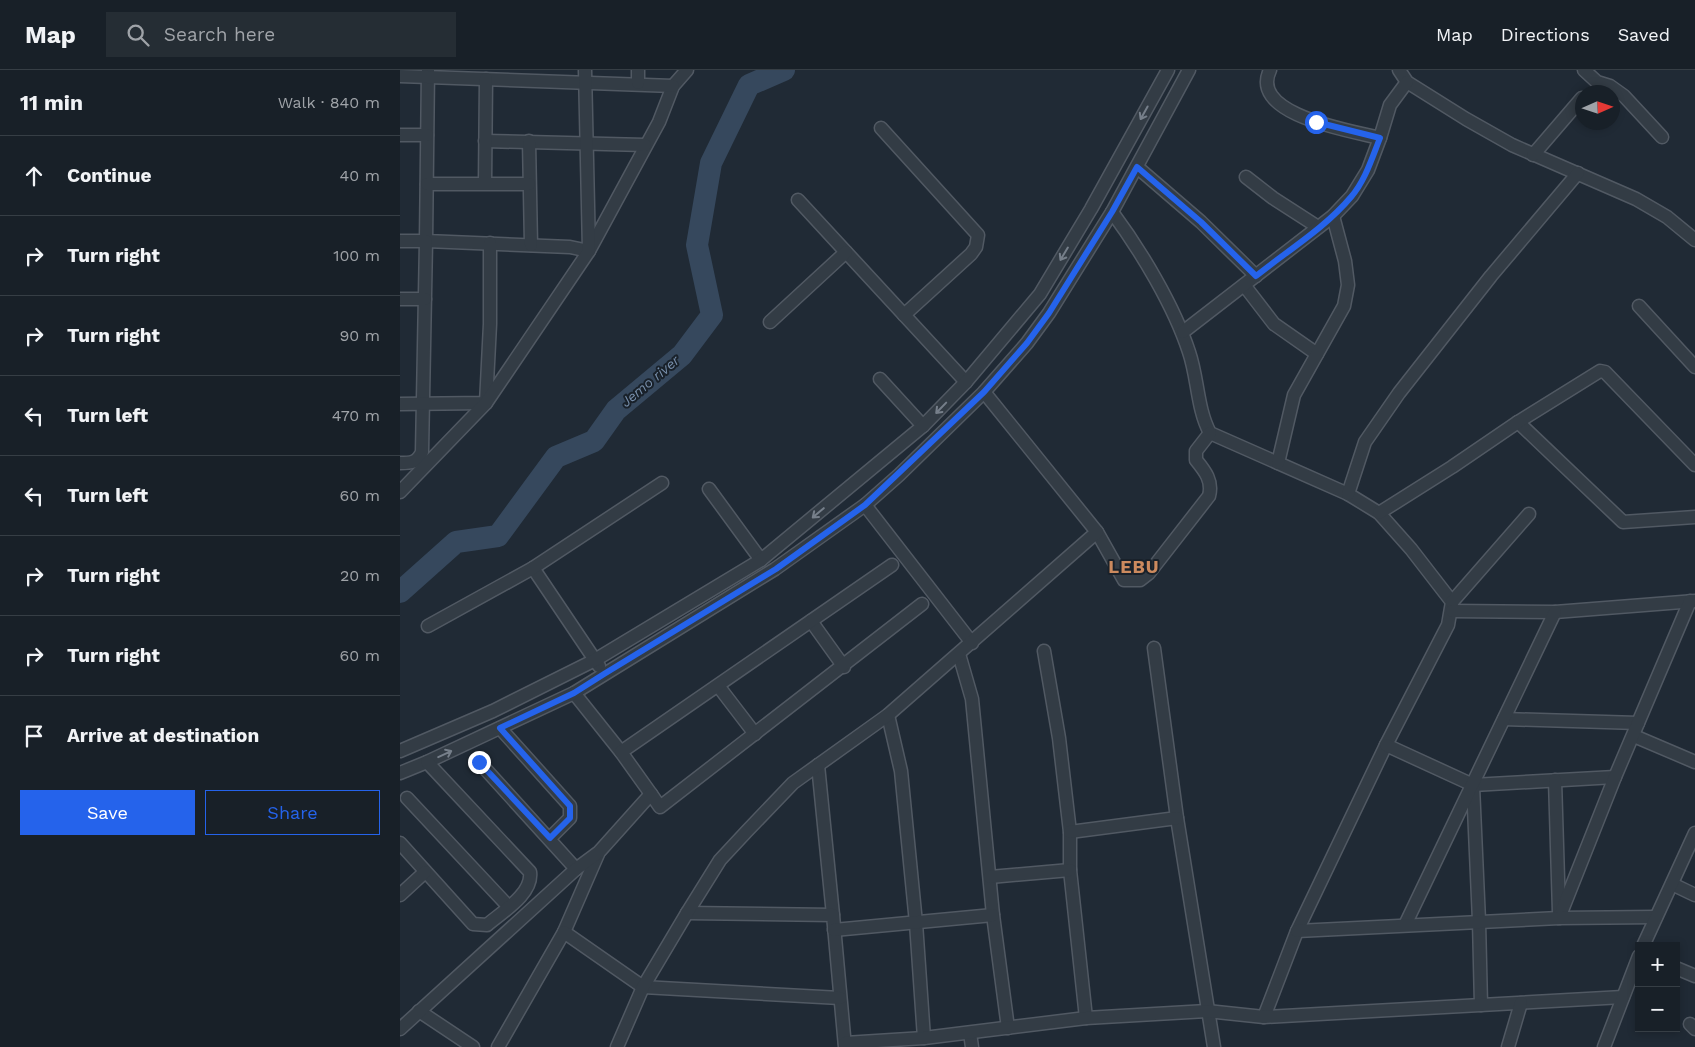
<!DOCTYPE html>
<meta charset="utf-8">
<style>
:root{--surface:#182028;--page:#252d34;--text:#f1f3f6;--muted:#9fa3a8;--line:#363e45;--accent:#2563eb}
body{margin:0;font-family:"Work Sans",sans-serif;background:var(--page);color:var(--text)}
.controls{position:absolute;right:15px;bottom:15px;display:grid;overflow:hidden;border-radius:0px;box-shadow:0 2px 8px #0003}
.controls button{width:45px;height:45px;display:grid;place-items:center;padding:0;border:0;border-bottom:1px solid var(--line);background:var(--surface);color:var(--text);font:25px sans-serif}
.compass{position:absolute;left:1175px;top:15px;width:45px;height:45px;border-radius:50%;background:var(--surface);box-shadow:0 2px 8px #0003;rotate:87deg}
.stop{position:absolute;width:15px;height:15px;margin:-11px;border:4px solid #2563eb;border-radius:50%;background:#fff}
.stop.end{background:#2563eb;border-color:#fff;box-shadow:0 1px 5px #0008}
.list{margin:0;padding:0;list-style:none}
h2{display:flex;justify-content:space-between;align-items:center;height:65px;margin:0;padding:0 20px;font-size:21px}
h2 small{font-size:16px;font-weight:400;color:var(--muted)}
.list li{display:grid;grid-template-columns:32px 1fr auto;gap:15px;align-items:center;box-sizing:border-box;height:80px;padding:0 20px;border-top:1px solid var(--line)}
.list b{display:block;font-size:19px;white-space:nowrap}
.list em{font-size:16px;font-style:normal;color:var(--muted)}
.actions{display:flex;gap:10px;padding:15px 20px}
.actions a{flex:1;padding:11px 0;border:1px solid var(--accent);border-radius:0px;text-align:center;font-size:18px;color:var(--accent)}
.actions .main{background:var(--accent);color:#fff}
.icon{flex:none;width:28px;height:28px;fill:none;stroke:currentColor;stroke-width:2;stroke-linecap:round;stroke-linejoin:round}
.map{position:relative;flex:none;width:1295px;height:977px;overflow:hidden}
header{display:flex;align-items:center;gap:30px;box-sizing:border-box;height:70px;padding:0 25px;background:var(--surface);border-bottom:1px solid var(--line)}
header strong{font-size:24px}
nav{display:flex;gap:28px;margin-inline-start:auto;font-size:18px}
.search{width:350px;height:45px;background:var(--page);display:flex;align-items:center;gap:12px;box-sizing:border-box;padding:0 18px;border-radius:0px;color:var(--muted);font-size:19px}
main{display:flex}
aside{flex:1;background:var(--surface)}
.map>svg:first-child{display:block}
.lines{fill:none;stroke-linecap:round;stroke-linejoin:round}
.river{stroke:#36485d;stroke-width:22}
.minor-casing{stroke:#515963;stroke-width:15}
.minor{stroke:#333c45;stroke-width:12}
.oneway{stroke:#767f8a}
.route{stroke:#2563eb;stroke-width:6}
.labels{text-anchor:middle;stroke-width:4;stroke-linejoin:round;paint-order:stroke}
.water-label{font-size:14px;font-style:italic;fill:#778eaa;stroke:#19212a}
.district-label{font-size:18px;font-weight:bold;letter-spacing:1px;fill:#cc8a5e;stroke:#19212a}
</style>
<header>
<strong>Map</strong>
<div class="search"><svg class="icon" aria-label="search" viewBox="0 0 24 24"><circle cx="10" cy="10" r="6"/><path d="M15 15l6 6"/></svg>Search here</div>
<nav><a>Map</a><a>Directions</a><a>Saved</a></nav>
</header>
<main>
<aside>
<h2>11 min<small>Walk · 840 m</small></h2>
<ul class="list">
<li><svg class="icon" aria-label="ahead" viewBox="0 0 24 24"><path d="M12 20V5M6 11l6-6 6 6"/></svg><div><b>Continue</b></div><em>40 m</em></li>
<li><svg class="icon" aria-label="right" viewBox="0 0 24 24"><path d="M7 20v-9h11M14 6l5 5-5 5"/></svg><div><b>Turn right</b></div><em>100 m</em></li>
<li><svg class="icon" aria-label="right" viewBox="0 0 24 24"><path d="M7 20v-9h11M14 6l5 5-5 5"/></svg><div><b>Turn right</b></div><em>90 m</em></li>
<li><svg class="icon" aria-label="left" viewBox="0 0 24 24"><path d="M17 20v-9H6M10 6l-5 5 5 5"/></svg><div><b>Turn left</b></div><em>470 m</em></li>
<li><svg class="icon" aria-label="left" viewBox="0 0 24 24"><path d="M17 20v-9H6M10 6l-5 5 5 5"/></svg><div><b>Turn left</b></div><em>60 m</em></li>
<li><svg class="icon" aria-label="right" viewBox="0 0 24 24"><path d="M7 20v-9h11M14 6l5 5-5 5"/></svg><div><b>Turn right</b></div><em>20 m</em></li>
<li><svg class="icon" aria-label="right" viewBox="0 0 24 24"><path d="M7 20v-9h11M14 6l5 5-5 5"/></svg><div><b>Turn right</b></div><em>60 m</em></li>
<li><svg class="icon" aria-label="arrive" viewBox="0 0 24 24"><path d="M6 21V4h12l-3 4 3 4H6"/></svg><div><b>Arrive at destination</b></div></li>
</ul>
<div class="actions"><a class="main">Save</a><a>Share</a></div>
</aside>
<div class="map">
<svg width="1295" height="977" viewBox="0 0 1295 977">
<rect width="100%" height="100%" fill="#202a35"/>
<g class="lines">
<path class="river" d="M0,522l56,-50 42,-6 58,-79 38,-16 22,-31 66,-55 30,-40 -15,-70 14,-82 38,-78 35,-15"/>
<defs>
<g id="minor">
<path d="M28,0l-2,171 144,6 19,4 70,-129 14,-36 14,-16"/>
<path d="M870,0c-22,45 82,61 110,68"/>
<path d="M999,0l8,12 59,37 46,26 124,54 31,18 28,23"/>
<path d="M1184,0l13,12 13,4 14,10 38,41"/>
<path d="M0,6l273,10"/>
<path d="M238,13v-13"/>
<path d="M481,58l97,107 -2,12 -5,7 -67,61"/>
<path d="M0,65h27"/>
<path d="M85,71l160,4"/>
<path d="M129,71l2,104"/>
<path d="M1133,85l49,-57"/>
<path d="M737,97l64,55 55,54"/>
<path d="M846,107l27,21 45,29"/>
<path d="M85,113l1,-104"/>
<path d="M27,114h102"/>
<path d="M398,130l168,182"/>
<path d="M712,142c29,39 62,94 77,140 9,26 8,57 21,81l138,61 31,19 32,36 41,53 -4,23 -62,120 -89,186 -33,86"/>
<path d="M0,171h26l-4,211c-5,11 -11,11 -22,11"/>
<path d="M844,215l30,39 43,30"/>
<path d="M0,229h25"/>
<path d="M1239,236l56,61"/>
<path d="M370,252l76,-70"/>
<path d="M783,262l150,-116 19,-20 16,-26 12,-32 10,-33 17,-23"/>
<path d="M480,309l43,47"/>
<path d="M0,334l86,-1 4,-79v-81"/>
<path d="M1118,352l105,100 72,-5"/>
<path d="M878,393l16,-68 50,-89 4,-21 -3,-24 -12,-45"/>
<path d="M309,419l52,71"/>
<path d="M0,422l86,-89 103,-152 -4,-181"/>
<path d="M948,424l17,-52 34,-49 92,-117 87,-103"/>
<path d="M465,435l107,138"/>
<path d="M979,443l73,-46 66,-45 82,-51 5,1 90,93"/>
<path d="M697,462l27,48h16l9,-7 60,-77c4,-15 -4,-25 -13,-36v-9l14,-18"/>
<path d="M133,498l66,98"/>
<path d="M1052,532l77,-88"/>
<path d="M1052,541l103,1 140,-11"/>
<path d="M411,551l33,46"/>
<path d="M28,556l105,-58 129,-85"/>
<path d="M754,578l23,170 37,229"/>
<path d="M644,581l15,87 11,94v38l16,148"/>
<path d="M559,584l13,45 21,216 15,113"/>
<path d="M319,617l36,47"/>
<path d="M174,623l47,59"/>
<path d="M488,645l13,56 15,152 8,115"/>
<path d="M1104,649l134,4"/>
<path d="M100,658l70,78v12l-20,20"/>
<path d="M1234,666l61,26"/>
<path d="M986,675l87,40 142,-8"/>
<path d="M0,681l93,-40 102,-51 166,-100 162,-134 43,-44 74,-88 51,-85 77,-139"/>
<path d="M79,692l97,107"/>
<path d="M418,695l15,150"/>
<path d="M0,703l27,-11 147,-69 201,-124 90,-64 34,-30 85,-83 43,-49 22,-30 63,-101 77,-142"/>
<path d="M1155,710l4,132"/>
<path d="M1073,716l6,135 2,84"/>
<path d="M251,724l-30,-42 271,-187"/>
<path d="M7,728l101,108"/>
<path d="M670,762l107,-14"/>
<path d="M0,773l73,81 14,1c15,-13 46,-31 43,-53l-103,-110"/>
<path d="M590,807l80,-7"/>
<path d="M1272,814l23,11"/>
<path d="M0,825l25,-23"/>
<path d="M287,843l146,2 12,132"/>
<path d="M1159,848l56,-141 75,-176"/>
<path d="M1005,855l150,-313"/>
<path d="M434,860l159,-15"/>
<path d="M897,861l262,-13 97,-1"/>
<path d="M164,862l34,-78"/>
<path d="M1243,876l52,-113"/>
<path d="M1276,898l19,8"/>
<path d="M19,941l54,36"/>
<path d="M1290,954l5,5"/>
<path d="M0,959l176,-160 23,-17 52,-58 9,13 262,-203"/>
<path d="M570,963l2,14"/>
<path d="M445,973l79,-5 162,-20 121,-7 57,6 359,-20"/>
<path d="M98,977l66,-115 79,55 197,11"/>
<path d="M217,977l26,-60 44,-74 33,-53 27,-29 46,-48 95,-68 209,-183 -113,-140"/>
<path d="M1108,977l13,-44"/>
<path d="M1204,977l35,-91"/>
</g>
</defs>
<use href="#minor" class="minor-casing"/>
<use href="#minor" class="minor"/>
</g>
<defs><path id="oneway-shaft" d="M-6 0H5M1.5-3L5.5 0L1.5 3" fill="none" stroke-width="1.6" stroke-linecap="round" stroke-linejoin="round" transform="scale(1.25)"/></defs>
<g class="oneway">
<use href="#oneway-shaft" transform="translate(744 43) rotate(119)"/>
<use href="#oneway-shaft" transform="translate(664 184) rotate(121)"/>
<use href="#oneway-shaft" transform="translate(541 338) rotate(134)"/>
<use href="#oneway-shaft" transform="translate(418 443) rotate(140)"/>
<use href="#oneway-shaft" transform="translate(45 684) rotate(-25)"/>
</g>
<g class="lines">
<path class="route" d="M79,692l71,76 20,-20v-12l-70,-78 74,-35 30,-19 172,-105 89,-64 119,-113 43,-49 22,-30 63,-101 25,-45 64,55 55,54c31,-25 69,-48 95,-79 14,-16 21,-39 29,-59l-64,-16"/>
</g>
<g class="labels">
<g class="water-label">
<text transform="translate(250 311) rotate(-40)" y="5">Jemo river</text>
</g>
<g class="district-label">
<text x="734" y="503">LEBU</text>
</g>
</g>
</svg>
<div class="controls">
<button>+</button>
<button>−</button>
</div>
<svg class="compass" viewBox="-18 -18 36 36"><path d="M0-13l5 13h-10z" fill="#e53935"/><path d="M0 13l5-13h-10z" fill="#9fa3a8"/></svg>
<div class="stop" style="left:916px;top:52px"></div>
<div class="stop end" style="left:79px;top:692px"></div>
</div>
</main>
